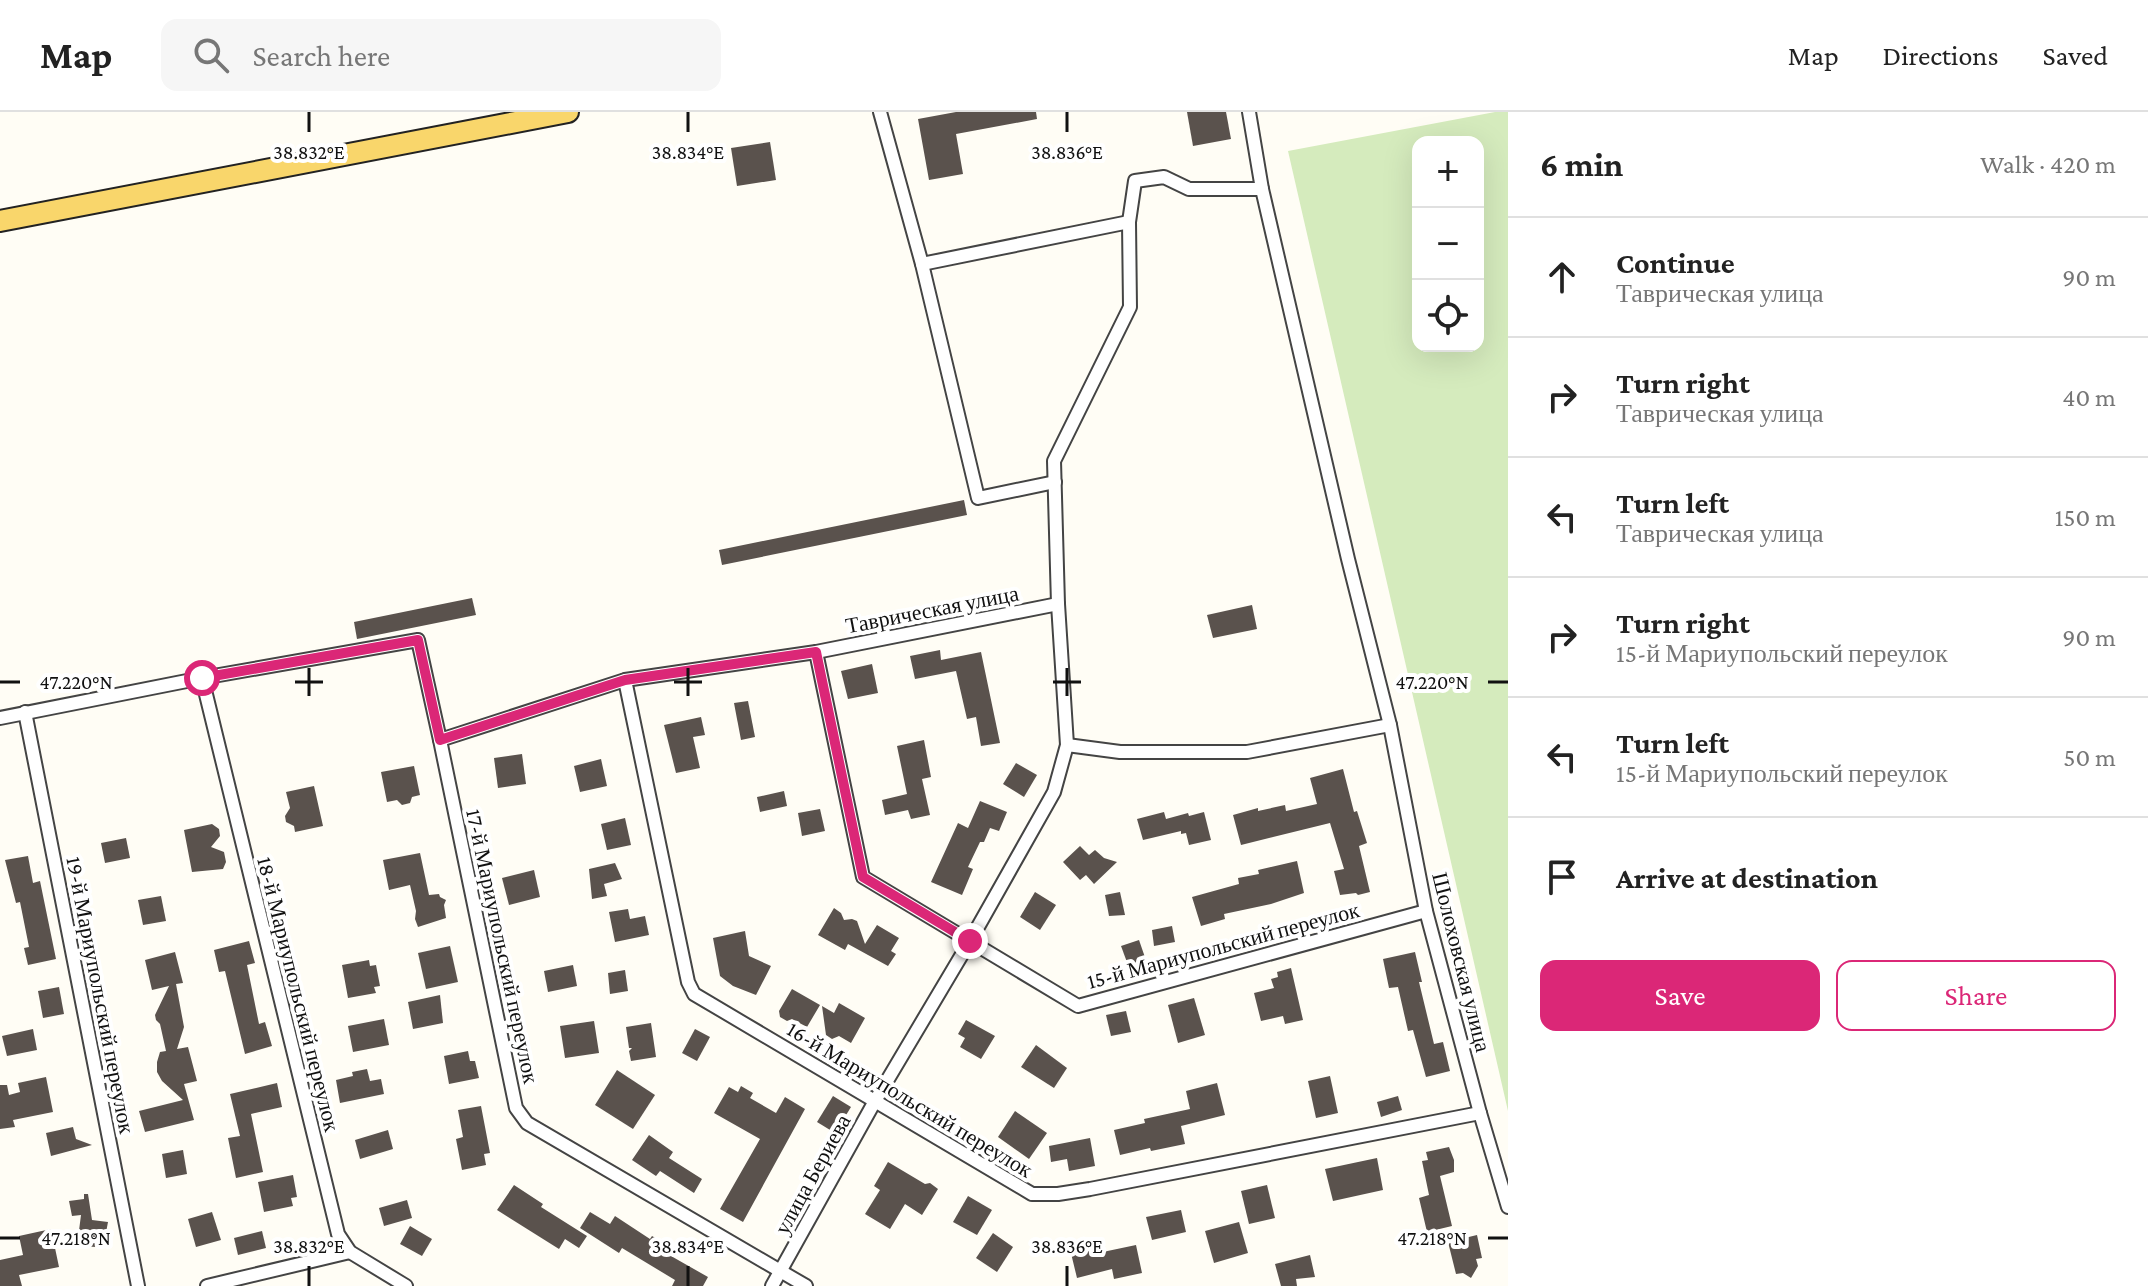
<!DOCTYPE html>
<meta charset="utf-8">
<style>
:root{--surface:#fff;--page:#f6f6f6;--text:#222;--muted:#767676;--line:#e0e0e0;--accent:#db2777}
body{margin:0;font-family:"Crimson Pro",serif;background:var(--page);color:var(--text)}
.controls{position:absolute;right:24px;top:24px;display:grid;overflow:hidden;border-radius:16px;box-shadow:0 8px 32px #0002}
.controls button{width:72px;height:72px;display:grid;place-items:center;padding:0;border:0;border-bottom:2px solid var(--line);background:var(--surface);color:var(--text);font:40px sans-serif}
.stop{position:absolute;width:24px;height:24px;margin:-18px;border:6px solid #db2777;border-radius:50%;background:#fff}
.stop.end{background:#db2777;border-color:#fff;box-shadow:0 2px 8px #0008}
.list{margin:0;padding:0;list-style:none}
h2{display:flex;justify-content:space-between;align-items:center;height:104px;margin:0;padding:0 32px;font-size:34px}
h2 small{font-size:26px;font-weight:400;color:var(--muted)}
.list li{display:grid;grid-template-columns:52px 1fr auto;gap:24px;align-items:center;box-sizing:border-box;height:120px;padding:0 32px;border-top:2px solid var(--line)}
.list b{display:block;font-size:30px;white-space:nowrap}
.list p{margin:0;font-size:26px;white-space:nowrap;color:var(--muted)}
.list em{font-size:26px;font-style:normal;color:var(--muted)}
.actions{display:flex;gap:16px;padding:24px 32px}
.actions a{flex:1;padding:18px 0;border:2px solid var(--accent);border-radius:16px;text-align:center;font-size:28px;color:var(--accent)}
.actions .main{background:var(--accent);color:#fff}
.icon{flex:none;width:44px;height:44px;fill:none;stroke:currentColor;stroke-width:2;stroke-linecap:round;stroke-linejoin:round}
.map{position:relative;flex:none;width:1508px;height:1174px;overflow:hidden}
header{display:flex;align-items:center;gap:48px;box-sizing:border-box;height:112px;padding:0 40px;background:var(--surface);border-bottom:2px solid var(--line)}
header strong{font-size:38px}
nav{display:flex;gap:44px;margin-inline-start:auto;font-size:28px}
.search{width:560px;height:72px;background:var(--page);display:flex;align-items:center;gap:20px;box-sizing:border-box;padding:0 28px;border-radius:16px;color:var(--muted);font-size:30px}
main{display:flex}
aside{flex:1;background:var(--surface)}
.map>svg:first-child{display:block}
.green{fill:#d5ebbd;fill-rule:evenodd}
.building{fill:#5a524d}
.lines{fill:none;stroke-linecap:round;stroke-linejoin:round}
.minor-casing{stroke:#444;stroke-width:16}
.primary-casing{stroke:#222;stroke-width:24}
.minor{stroke:#fff;stroke-width:12}
.primary{stroke:#f9d66b;stroke-width:20}
.route{stroke:#db2777;stroke-width:10}
.ticks{fill:none;stroke:#111;stroke-width:3}
.labels{text-anchor:middle;stroke-width:8;stroke-linejoin:round;paint-order:stroke}
.street-label{font-size:22px;fill:#111;stroke:#fff}
.ticks-label{font-size:20px;text-anchor:middle;fill:#111;stroke:#fff;stroke-width:8;stroke-linejoin:round;paint-order:stroke}
</style>
<header>
<strong>Map</strong>
<div class="search"><svg class="icon" aria-label="search" viewBox="0 0 24 24"><circle cx="10" cy="10" r="6"/><path d="M15 15l6 6"/></svg>Search here</div>
<nav><a>Map</a><a>Directions</a><a>Saved</a></nav>
</header>
<main>
<div class="map">
<svg width="1508" height="1174" viewBox="0 0 1508 1174">
<rect width="100%" height="100%" fill="#fffdf5"/>
<path class="green" d="M1495,0h13v999l-220,-960zM1418,30h60v204h-60z"/>
<g class="building">
<path d="M956,0h80l1,7 -81,15 7,40 -34,6 -11,-61z"/>
<path d="M1187,0h39l5,27 -38,7z"/>
<path d="M770,30l6,38 -39,6 -6,-38z"/>
<path d="M964,388l3,15 -245,50 -3,-15z"/>
<path d="M472,486l4,17 -119,24 -3,-17z"/>
<path d="M1252,493l5,24 -44,9 -6,-23z"/>
<path d="M940,538l1,10 40,-8 19,91 -19,3 -5,-29 -9,2 -11,-48 -41,8 -5,-23z"/>
<path d="M872,552l6,29 -30,6 -7,-28z"/>
<path d="M748,589l7,36 -14,3 -7,-37z"/>
<path d="M701,605l4,18 -12,2 7,31 -24,5 -12,-48z"/>
<path d="M924,628l7,37 -9,2 8,36 -19,4 -3,-9 -23,5 -3,-15 25,-6 -10,-48z"/>
<path d="M522,642l4,30 -28,4 -4,-30z"/>
<path d="M601,647l6,27 -27,6 -6,-26z"/>
<path d="M1016,651l21,12 -13,22 -21,-13z"/>
<path d="M414,654l6,29 -8,2 -2,6 -8,2 -5,-5 -10,2 -6,-30z"/>
<path d="M1343,657l11,43 3,-1 10,32 -8,3 11,46 -12,3 -2,-2 -16,2 -6,-24 10,-2 -14,-46 -89,22 -8,-30 25,-7v3l27,-6 1,6 31,-7 -7,-26z"/>
<path d="M314,674l9,40 -28,6 -1,-6 -8,-4 -1,-6 5,-8 -4,-16z"/>
<path d="M784,679l3,15 -27,6 -3,-15z"/>
<path d="M980,689l27,11 -8,19 -9,-3 -6,14h-4l-12,25 5,2 -11,26 -31,-13 27,-59 10,5z"/>
<path d="M820,697l5,22 -23,5 -4,-23z"/>
<path d="M1164,700l2,7 22,-6 1,3 15,-4 7,28 -22,5 -3,-12 -5,1v-3l-38,9 -6,-21z"/>
<path d="M625,706l6,27 -24,5 -6,-26z"/>
<path d="M212,712l7,5 1,7 -9,11 13,5 2,10 -3,7 -31,3 -8,-42z"/>
<path d="M126,726l4,20 -25,5 -4,-20z"/>
<path d="M1080,734l9,9 6,-5 9,8 13,4 -23,22 -8,-9 -6,5 -17,-18z"/>
<path d="M420,741l9,42 10,-1 1,3 6,3 -2,5 2,13 -28,9 -3,-8 1,-8 -6,-26 -21,5 -6,-30z"/>
<path d="M28,744l5,27 7,-2 16,78 -28,6 -4,-17 5,-1 -9,-45 -4,1 -11,-43z"/>
<path d="M1297,749l7,32 -33,11 -47,10 1,5 -24,7 -9,-29 47,-13 -1,-6 21,-4 -1,-4z"/>
<path d="M615,751l7,16 -18,5 3,12 -15,3 -3,-30z"/>
<path d="M534,758l6,27 -31,8 -7,-27z"/>
<path d="M1035,780l21,13 -16,25 -20,-13z"/>
<path d="M1120,780l5,23 -16,1 -4,-21z"/>
<path d="M161,784l5,25 -23,4 -5,-25z"/>
<path d="M834,796l7,5 3,7 8,-1 5,2 8,23 12,-19 22,13 -8,13 5,3 -8,12 -40,-22 -3,6 -27,-15z"/>
<path d="M628,797l2,10 15,-3 4,19 -34,7 -6,-30z"/>
<path d="M1172,814l3,16 -21,4 -2,-16z"/>
<path d="M745,819l4,25 22,10 -15,29 -23,-9 -13,-10 -7,-38z"/>
<path d="M1139,828l9,26 -17,7 -10,-27z"/>
<path d="M249,829l6,22 -8,2 12,59 6,-2 7,24 -27,8 -20,-83 -6,1 -5,-22z"/>
<path d="M450,834l8,36 -32,7 -8,-36z"/>
<path d="M175,840l8,31 -7,1 8,43 -7,22 11,-2 9,34 -13,3 10,36 -49,12 -6,-21 44,-11 -21,-19 -5,-9v-10l3,-10 6,-1 -6,-27 -4,-4 -1,-5 14,-29 -17,4 -7,-30z"/>
<path d="M1415,840l7,30h-3l15,62 9,-2 7,29 -24,6 -13,-47 -5,1 -10,-44 -9,1 -6,-29z"/>
<path d="M369,848l1,6 6,-1 4,21 -6,1 2,6 -28,5 -6,-33z"/>
<path d="M573,853l4,21 -29,6 -4,-21z"/>
<path d="M1291,856l12,52 -18,4 -2,-8 -22,5 -7,-28 20,-5 -3,-9 7,-2 -1,-5z"/>
<path d="M625,858l3,21 -18,3 -2,-21z"/>
<path d="M59,875l5,27 -21,4 -5,-27z"/>
<path d="M792,877l28,16 -13,22 -15,-8 -5,2 -7,-4 -1,-6z"/>
<path d="M440,883l3,28 -30,6 -5,-27z"/>
<path d="M1194,886l11,37 -27,8 -10,-38z"/>
<path d="M839,891l26,15 -14,25 -12,-7 -7,3 -6,-4 -4,-29 12,7z"/>
<path d="M1126,899l5,21 -20,4 -5,-21z"/>
<path d="M384,907l5,26 -36,7 -5,-26z"/>
<path d="M966,908l29,16 -14,23 -21,-12 5,-9 -7,-4z"/>
<path d="M594,909l5,32 -34,5 -5,-32z"/>
<path d="M651,911l5,34 -25,4 -2,-10 3,-3h-3l-3,-21z"/>
<path d="M33,917l4,21 -30,6 -5,-20z"/>
<path d="M695,917l15,8 -13,24 -15,-8z"/>
<path d="M1036,933l31,23 -13,20 -33,-21z"/>
<path d="M468,939l2,10h5l4,17 -30,6 -5,-28z"/>
<path d="M367,957l3,12 11,-2 3,15 -44,9 -4,-23 17,-4 -1,-4z"/>
<path d="M617,958l38,25 -22,34 -38,-24z"/>
<path d="M1330,964l8,37 -22,5 -8,-37z"/>
<path d="M46,965l7,35 -40,8 2,7 -15,2v-44h7l2,10 11,-3 -2,-9z"/>
<path d="M277,971l5,24 -31,7 12,58 -27,6 -8,-40 12,-2 -10,-42z"/>
<path d="M1217,971l8,32 -44,11 4,18 -34,7 -1,-3 -30,7 -6,-25 31,-7 -1,-4 46,-10 -4,-18z"/>
<path d="M741,974l12,7 -3,5 26,15 9,-16 20,12 -62,113 -23,-13 40,-70 -46,-26 15,-26 9,5z"/>
<path d="M833,984l18,11 -16,26 -18,-11z"/>
<path d="M1398,984l4,14 -21,7 -4,-15z"/>
<path d="M481,994l9,47 -6,1 2,11 -24,5 -6,-31 7,-2 -5,-27z"/>
<path d="M1015,999l32,22 -18,26 -31,-22z"/>
<path d="M73,1015l3,12 16,6 -41,11 -5,-23z"/>
<path d="M388,1018l5,19 -33,10 -5,-19z"/>
<path d="M649,1023l24,17 -4,6 33,21 -8,14 -34,-22 -4,5 -24,-16z"/>
<path d="M1090,1026l5,28 -26,5 -2,-12 -16,3 -2,-16z"/>
<path d="M1449,1035l5,13v12l-14,4 12,50 -25,6 -8,-34 10,-3 -7,-34 6,-1 -2,-8z"/>
<path d="M183,1038l4,24 -21,4 -4,-24z"/>
<path d="M1377,1046l6,32 -50,11 -8,-32z"/>
<path d="M888,1050l37,22 5,-1 8,6 -16,26 -17,-11 -15,25 -25,-15 15,-24 -6,-4z"/>
<path d="M293,1063l4,22 -6,1 2,8 -29,6 -6,-30z"/>
<path d="M514,1073l29,19 -2,3 46,29 -8,12 -14,-9 -6,10 -62,-39z"/>
<path d="M1267,1073l8,33 -26,6 -8,-33z"/>
<path d="M84,1082h4l4,26 16,2 -4,21 -7,4 -20,-1 4,-31 -9,1 -3,-15 15,-2z"/>
<path d="M968,1084l24,14 -15,25 -24,-13z"/>
<path d="M407,1088l5,18 -28,8 -5,-18z"/>
<path d="M1181,1098l5,22 -34,8 -6,-23z"/>
<path d="M212,1100l9,28 -25,7 -8,-28z"/>
<path d="M590,1100l20,12 5,-8 35,23 2,-3 23,13 -4,7 37,21 -5,9h-31l3,-6 -53,-32 -3,5 -39,-25z"/>
<path d="M1239,1110l9,31 -34,10 -9,-32z"/>
<path d="M410,1114l22,13 -10,17 -22,-12z"/>
<path d="M51,1117l8,38 -40,8 3,11h-22v-26l23,-5 -4,-19z"/>
<path d="M262,1119l4,17 -28,7 -4,-17z"/>
<path d="M993,1121l20,14 -16,25 -21,-14z"/>
<path d="M1477,1123l5,23 -6,1 2,7 -7,12 -8,-5 -7,1 -8,-32z"/>
<path d="M1084,1129l2,10 11,-2 1,4 38,-8 6,28 -28,6 -2,-10 -35,9 -8,-33z"/>
<path d="M1310,1143l5,22 -19,2 1,7h-16l-6,-22z"/>
</g>
<g class="lines">
<defs>
<g id="minor">
<path d="M880,0l42,152 56,234 77,-16"/>
<path d="M1249,0l13,77 86,370 42,166 36,186 54,202 28,94"/>
<path d="M922,152l207,-42"/>
<path d="M816,540l47,225 215,129 348,-95"/>
<path d="M202,566l136,556 12,18 56,34"/>
<path d="M625,568l63,302 6,12 338,200h26l32,-5 390,-76"/>
<path d="M25,600l113,574"/>
<path d="M0,606l202,-40 216,-38 22,100 185,-60 191,-28 242,-48"/>
<path d="M440,628l76,368 11,15 279,163"/>
<path d="M1067,633l53,7h127l143,-27"/>
<path d="M207,1174l143,-34"/>
<path d="M772,1174l103,-185 95,-160 84,-149 13,-47 -9,-141 -4,-143 76,-154 -1,-85 6,-41 29,-4 25,12h73"/>
</g>
<path id="primary" d="M0,109l568,-109"/>
</defs>
<use href="#minor" class="minor-casing"/>
<use href="#primary" class="primary-casing"/>
<use href="#minor" class="minor"/>
<use href="#primary" class="primary"/>
</g>
<g class="lines">
<path class="route" d="M202,566l216,-38 22,100 185,-60 191,-28 47,225 107,64"/>
</g>
<path class="ticks" d="M309,0v20M688,0v20M1067,0v20M309,556v28M688,556v28M1067,556v28M0,570h20M295,570h28M674,570h28M1053,570h28M1488,570h20M0,1126h20M1488,1126h20M309,1154v20M688,1154v20M1067,1154v20"/>
<g class="labels">
<g class="street-label">
<text transform="translate(932 497) rotate(-11)" y="8">Таврическая улица</text>
<text transform="translate(1223 833) rotate(-15)" y="8">15-й Мариупольский переулок</text>
<text transform="translate(503 834) rotate(78)" y="8">17-й Мариупольский переулок</text>
<text transform="translate(1462 850) rotate(76)" y="8">Шолоховская улица</text>
<text transform="translate(299 882) rotate(76)" y="8">18-й Мариупольский переулок</text>
<text transform="translate(101 883) rotate(79)" y="8">19-й Мариупольский переулок</text>
<text transform="translate(910 987) rotate(31)" y="8">16-й Мариупольский переулок</text>
<text transform="translate(812 1062) rotate(-61)" y="8">улица Бериева</text>
</g>
</g>
<g class="ticks-label">
<text x="309" y="47">38.832°E</text>
<text x="688" y="47">38.834°E</text>
<text x="1067" y="47">38.836°E</text>
<text x="76" y="577">47.220°N</text>
<text x="1432" y="577">47.220°N</text>
<text x="76" y="1133">47.218°N</text>
<text x="1432" y="1133">47.218°N</text>
<text x="309" y="1141">38.832°E</text>
<text x="688" y="1141">38.834°E</text>
<text x="1067" y="1141">38.836°E</text>
</g>
</svg>
<div class="controls">
<button>+</button>
<button>−</button>
<button><svg class="icon" aria-label="locate" viewBox="0 0 24 24"><circle cx="12" cy="12" r="6"/><path d="M12 2v4M12 18v4M2 12h4M18 12h4"/></svg></button>
</div>
<div class="stop" style="left:202px;top:566px"></div>
<div class="stop end" style="left:970px;top:829px"></div>
</div>
<aside>
<h2>6 min<small>Walk · 420 m</small></h2>
<ul class="list">
<li><svg class="icon" aria-label="ahead" viewBox="0 0 24 24"><path d="M12 20V5M6 11l6-6 6 6"/></svg><div><b>Continue</b><p>Таврическая улица</p></div><em>90 m</em></li>
<li><svg class="icon" aria-label="right" viewBox="0 0 24 24"><path d="M7 20v-9h11M14 6l5 5-5 5"/></svg><div><b>Turn right</b><p>Таврическая улица</p></div><em>40 m</em></li>
<li><svg class="icon" aria-label="left" viewBox="0 0 24 24"><path d="M17 20v-9H6M10 6l-5 5 5 5"/></svg><div><b>Turn left</b><p>Таврическая улица</p></div><em>150 m</em></li>
<li><svg class="icon" aria-label="right" viewBox="0 0 24 24"><path d="M7 20v-9h11M14 6l5 5-5 5"/></svg><div><b>Turn right</b><p>15-й Мариупольский переулок</p></div><em>90 m</em></li>
<li><svg class="icon" aria-label="left" viewBox="0 0 24 24"><path d="M17 20v-9H6M10 6l-5 5 5 5"/></svg><div><b>Turn left</b><p>15-й Мариупольский переулок</p></div><em>50 m</em></li>
<li><svg class="icon" aria-label="arrive" viewBox="0 0 24 24"><path d="M6 21V4h12l-3 4 3 4H6"/></svg><div><b>Arrive at destination</b></div></li>
</ul>
<div class="actions"><a class="main">Save</a><a>Share</a></div>
</aside>
</main>
